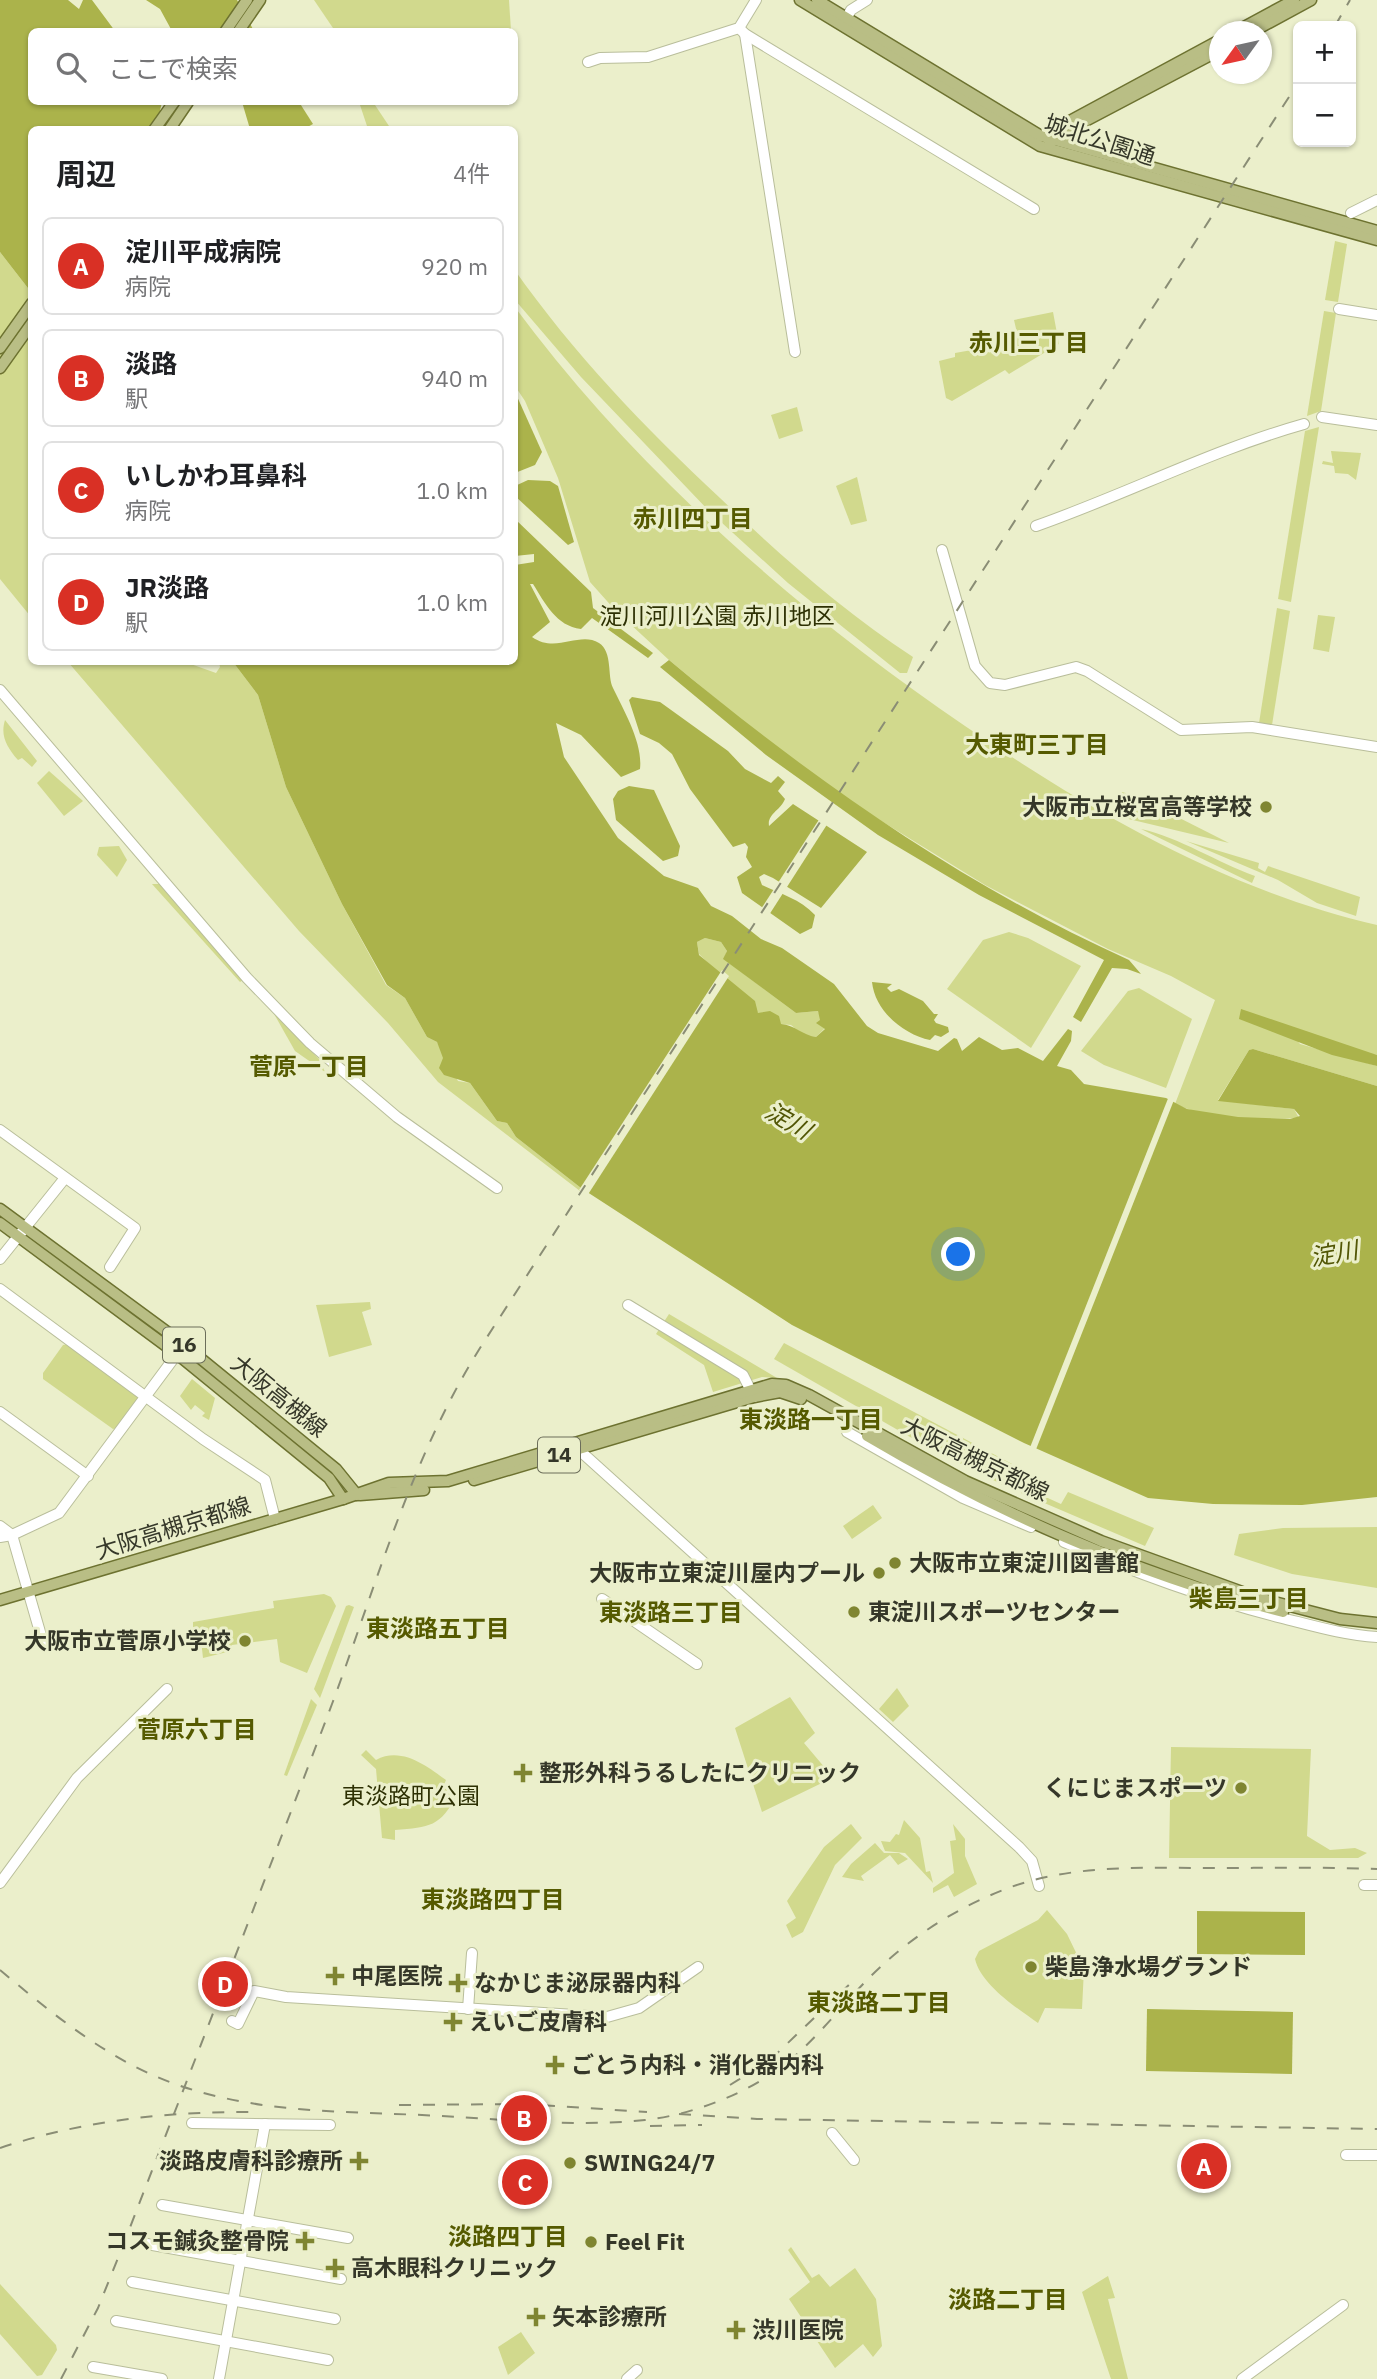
<!DOCTYPE html>
<html lang="ja">
<meta charset="utf-8">
<style>
:root{--surface:#fff;--page:#f6f6f6;--text:#202124;--muted:#757577;--line:#e0e0e0;--accent:#d93025}
body{margin:0;font-family:"IBM Plex Sans","Noto Sans JP",sans-serif;background:var(--page);color:var(--text)}
.controls{position:absolute;right:21px;top:21px;display:grid;overflow:hidden;border-radius:10px;box-shadow:0 2px 5px #0004}
.controls button{width:63px;height:63px;display:grid;place-items:center;padding:0;border:0;border-bottom:2px solid var(--line);background:var(--surface);color:var(--text);font:35px sans-serif}
.compass{position:absolute;left:1209px;top:21px;width:63px;height:63px;border-radius:50%;background:var(--surface);box-shadow:0 2px 5px #0004;rotate:237deg}
.you{position:absolute;left:959px;top:1255px;width:24px;height:24px;margin:-18px;border:5px solid #fff;border-radius:50%;background:#1a73e8;box-shadow:0 0 0 10px #1a73e833}
.badge{display:grid;place-items:center;width:46px;height:46px;border-radius:50%;background:var(--accent);color:#fff;font-size:23px;font-weight:700}
.pin{position:absolute;translate:-50% -50%;border:4px solid #fff;box-shadow:0 2px 7px #0006}
.list{margin:0;padding:0;list-style:none}
h2{display:flex;justify-content:space-between;align-items:center;height:91px;margin:0;padding:0 28px;font-size:30px}
h2 small{font-size:23px;font-weight:400;color:var(--muted)}
.list li{display:grid;grid-template-columns:46px 1fr auto;gap:21px;align-items:center;box-sizing:border-box;height:98px;margin:0 14px 14px;padding:0 14px;border:2px solid var(--line);border-radius:10px}
.list b{display:block;font-size:26px;white-space:nowrap}
.list p{margin:0;font-size:23px;white-space:nowrap;color:var(--muted)}
.list em{font-size:23px;font-style:normal;color:var(--muted)}
.icon{flex:none;width:38px;height:38px;fill:none;stroke:currentColor;stroke-width:2;stroke-linecap:round;stroke-linejoin:round}
.map{position:relative;flex:none;width:1377px;height:2379px;overflow:hidden}
.search{position:absolute;background:var(--surface);box-shadow:0 2px 5px #0004;left:28px;top:28px;width:490px;height:77px;display:flex;align-items:center;gap:18px;box-sizing:border-box;padding:0 24px;border-radius:10px;color:var(--muted);font-size:26px}
.panel{position:absolute;background:var(--surface);box-shadow:0 2px 5px #0004;left:28px;top:126px;width:490px;height:539px;border-radius:10px}
.map>svg:first-child{display:block}
.green{fill:#d1d98d}
.water{fill:#abb34b;fill-rule:evenodd}
.pier{fill:#ebefcb}
.lines{fill:none;stroke-linecap:round;stroke-linejoin:round}
.secondary-casing{stroke:#b9be9b;stroke-width:12}
.primary-casing{stroke:#6d7230;stroke-width:13}
.secondary{stroke:#fff;stroke-width:10}
.primary{stroke:#b9be85;stroke-width:10}
.rail{stroke:#8a8d75;stroke-width:2;stroke-dasharray:12 12;stroke-linecap:butt}
.poi-dot{fill:#7f8531;stroke:#ebefcb;stroke-width:2.5}
.labels{text-anchor:middle;stroke-width:6;stroke-linejoin:round;paint-order:stroke}
.shield{fill:#ebefcb;stroke:#6c6e5a;stroke-width:2}
.shield-label{font-size:21px;font-weight:bold;fill:#353729}
.street-label{font-size:23px;fill:#353729;stroke:#ebefcb}
.park-label{font-size:23px;fill:#2d3003;stroke:#ebefcb}
.poi-label{font-size:23px;font-weight:bold;fill:#353729;stroke:#ebefcb;text-anchor:start}
.neighbourhood-label{font-size:24px;font-weight:bold;fill:#555a00;stroke:#ebefcb}
.water-label{font-size:24px;font-style:italic;fill:#525605;stroke:#ebefcb}
</style>
<div class="map">
<svg width="1377" height="2379" viewBox="0 0 1377 2379">
<rect width="100%" height="100%" fill="#ebefcb"/>
<g class="green">
<path d="M314,0h195l2,31h-176z"/>
<path d="M359,102h14l18,27h-23z"/>
<path d="M1335,241l12,3 -9,58 -13,-2z"/>
<path d="M0,252l31,40v325l-31,-38z"/>
<path d="M514,269c59,84 131,159 206,229 61,58 123,113 193,159l-6,16h-7l-112,-90 -78,-71 -129,-135 -66,-77z"/>
<path d="M514,306c122,165 283,305 451,420 127,86 261,164 412,199v130l-80,-15 3,4 77,22v20l-124,-37 -4,1 -31,50 76,9 5,9c-39,2 -88,3 -124,-14l40,-104 -44,-24 -63,-27 -123,-64 -141,-87 -71,-52 -104,-86 -54,-50 -25,-28 -32,-104 -33,-77 -10,-15z"/>
<path d="M1324,311l12,2 -15,98 -14,5z"/>
<path d="M1053,312l6,32 -50,30 -4,-4 -53,31 -6,-3 -7,-37 16,-4v-4l45,-8 17,-12 -3,-13z"/>
<path d="M797,407l6,24 -24,8 -8,-24z"/>
<path d="M1319,427l-28,175 -13,-3 27,-168z"/>
<path d="M1331,451l30,2 -5,27 -8,-6 -13,-1 -1,-7 -12,-2 1,-3 10,2z"/>
<path d="M857,477l10,44 -16,4 -15,-39z"/>
<path d="M1277,608l13,3 -18,114 -13,-2z"/>
<path d="M1318,615l17,2 -6,35 -16,-3z"/>
<path d="M68,662h117l31,11 4,-6 -1,-5h14l25,33 28,92 56,117 44,81 19,13 22,39 10,5 21,39 12,2 27,38 10,2 9,14 65,51 -1,3 -142,-109 -50,-59 -89,-92z"/>
<path d="M5,720l32,41 -5,6 -10,-9 -4,2c-11,-13 -18,-24 -13,-40z"/>
<path d="M49,771l34,30 -19,15 -27,-33z"/>
<path d="M1122,792l14,4 93,47 -113,-27 -1,-6z"/>
<path d="M1141,829c40,9 75,33 114,47l-3,7z"/>
<path d="M1186,841l73,22 -1,5 7,4 3,-6 92,31 -4,19 -39,-13 -39,-23z"/>
<path d="M119,846l8,14 -10,17 -20,-22 2,-8z"/>
<path d="M152,884h7l84,96 -3,2z"/>
<path d="M1009,932l19,6 53,28 -50,82 -84,-59 36,-49z"/>
<path d="M705,938l16,4 6,9 -3,8 72,54 22,-2 7,17 -9,9 -13,-2 -12,-10 -11,-1 -22,-11 -59,-59 -2,-12z"/>
<path d="M1139,988l53,31 -26,69 -62,-23 -23,-14 47,-60z"/>
<path d="M273,1012l46,47 6,13 -30,-21z"/>
<path d="M370,1302l1,7 -9,3 10,33 -43,12 -13,-52z"/>
<path d="M669,1314l108,64 -15,-1 -49,15 -9,-27 -48,-31z"/>
<path d="M784,1343l228,121 -9,21 -79,-40 -150,-86z"/>
<path d="M69,1344l68,51 1,5 -21,28 -4,1 -70,-50v-6l20,-28z"/>
<path d="M192,1379l23,19 -6,22 -7,-4 3,-3 -10,-8 -4,5 -11,-14z"/>
<path d="M1028,1474l13,7 -2,13 22,10 7,-12 86,36 -9,18 -124,-53z"/>
<path d="M873,1505l9,13 -30,21 -9,-13z"/>
<path d="M1377,1527v61l-85,-14 -58,-19 5,-21 44,-6z"/>
<path d="M324,1594l7,3 5,9 -29,67 -27,-11 -3,-23 -45,6 -5,7 -24,6 -3,-27 -7,1v-10l81,-14 -1,-7z"/>
<path d="M349,1605l5,2 -34,91 -6,-9 32,-83z"/>
<path d="M897,1688l12,18 -16,16 -14,-13z"/>
<path d="M790,1697l25,36 -11,10 27,32 -7,7 -62,30 -27,-84z"/>
<path d="M311,1699l6,6 -30,71 -3,-1z"/>
<path d="M1171,1747l140,2 -4,87 23,14 25,-2 12,5 -9,5h-189z"/>
<path d="M366,1750l10,10c25,-14 51,6 70,20l-3,7 14,8c-17,32 -27,32 -62,35v10l-13,-2 -6,-69 -15,-14z"/>
<path d="M904,1820l16,18 6,34 4,-1 3,12 -28,-30 -20,-2 -4,-10 9,1 6,-8 3,1z"/>
<path d="M851,1824l11,14 -27,27 -32,67 -11,6 -6,-13 10,-7 -9,-17 37,-54z"/>
<path d="M953,1824l12,15v17l12,28 -23,13 -6,-12 -15,8v-5l21,-15 -4,-32 6,-1z"/>
<path d="M875,1843l9,10h15l9,6 -10,6 -8,-10 -29,21 3,5 -22,-4 9,-13z"/>
<path d="M1047,1910l20,24 17,35 -2,40 -37,-1 -7,15c-21,-15 -57,-38 -63,-64l4,-8 59,-31z"/>
<path d="M791,2247l21,31 7,-4 11,13 25,-19 21,31 6,47 -9,11 -10,-13 -28,24 -46,-69 21,-17 -22,-32z"/>
<path d="M1108,2276l7,22 -7,1 20,80h-17l-29,-87z"/>
<path d="M0,2284l56,61 1,5 -15,25 -5,1 -37,-42z"/>
<path d="M521,2332l14,21 -27,22 -10,-28z"/>
</g>
<g class="water">
<path d="M0,0h68l11,9 4,-9h9l23,31 -15,-2 -68,3v70h130l-2,9 19,18 -147,1 -1,162 -31,-40z"/>
<path d="M146,0h91l17,31h-82l-12,-22z"/>
<path d="M242,102h57l14,22 -9,5h-54z"/>
<path d="M515,392l27,60 -7,13 -20,8z"/>
<path d="M528,480l22,1 8,5 16,56 -6,3 -53,-49v-10z"/>
<path d="M515,519l76,73 2,16 60,45 -5,5 -56,-40 -11,11c-25,-3 -36,-26 -48,-45h-3l20,38 -18,15c24,17 47,-6 67,6 14,9 8,33 14,45 11,23 30,55 27,81l-19,8 -40,-42 -25,-12 8,34 54,81 46,38 34,12 13,18 21,10 29,23 21,9 52,36 33,42 11,7 60,18 16,-13 3,1 5,12 17,-14 23,13 16,-2 25,13 25,-32 4,2 -1,10 -14,25 14,4 13,14 82,14 21,11 51,8 52,2 10,-3 -6,-7 -76,-8 31,-51 4,-1 124,37v411l-75,8 -89,-1 -65,-6 -124,-55 -232,-118 -211,-137 -65,-51 -9,-14 -10,-2 -27,-38 -26,-8 -5,-7 4,-10 -6,-16 -10,-5 -22,-39 -18,-13 -45,-81 -56,-117 -28,-92 -25,-33h281l1,-20 3,-2 -4,-2 1,-73 19,-3v-8l-19,2zM705,938l16,4 6,9 -4,8 73,54 22,-2 2,9 -4,3 9,6 -9,8c-14,-2 -21,-12 -35,-13l-2,-8 -9,-5 -12,2 -3,-12 -56,-46 -2,-13z"/>
<path d="M669,660c142,118 291,224 460,300l12,14 -14,-5 -15,-1 -31,54 -8,-5 31,-57 -125,-65 -101,-60 -112,-80 -106,-88z"/>
<path d="M632,697l28,5 68,49 17,18 26,14 7,-7 7,6 -7,9 7,8c-4,11 -18,15 -16,27l24,-22 74,48 -46,56 -48,-30 -9,-4 -5,3 3,8c19,9 38,14 53,30l-3,13 -12,6 -58,-41 -5,-16 15,-10 -6,-10 2,-10 -3,-4 -12,4 -43,-58 -18,-35 -13,-11 -19,-9 -11,-34z"/>
<path d="M629,786l25,4 26,56 -2,10 -15,5 -47,-41 -3,-21 5,-8z"/>
<path d="M872,982l20,2 -5,4 4,4 8,-3 24,12 11,13h4l-4,6 2,3 12,4 1,5 -8,5 -6,-2 -5,5c-25,-5 -55,-28 -58,-58z"/>
<path d="M1241,1009l136,46v11l-45,-11 -93,-36z"/>
<path d="M1197,1911l108,1v43l-108,-1z"/>
<path d="M1147,2009l146,3 -1,62 -146,-3z"/>
</g>
<g class="pier">
<path d="M820,818l8,5 -59,92 -8,-6z"/>
<path d="M722,970l7,6 -142,220 -8,-6z"/>
<path d="M1169,1096l5,4 -139,352 -6,-2z"/>
</g>
<g class="lines">
<defs>
<g id="secondary">
<path d="M843,24l8,-14 16,-10"/>
<path d="M739,28l6,6 289,175"/>
<path d="M745,34l50,318"/>
<path d="M588,62l12,-4 48,-1 91,-29 17,-28"/>
<path d="M1351,213l26,-13"/>
<path d="M1339,309l38,6"/>
<path d="M1322,417l55,8"/>
<path d="M1036,526c91,-32 176,-76 268,-102"/>
<path d="M942,550l33,116 15,17 15,2 71,-18 11,4 94,59 71,-3 125,20"/>
<path d="M0,690l247,288 63,65 87,74 100,71"/>
<path d="M0,1130l135,98 -25,39"/>
<path d="M0,1259l65,-81"/>
<path d="M0,1289l203,150 62,41 10,39"/>
<path d="M628,1305l115,70 11,22"/>
<path d="M0,1412l88,64"/>
<path d="M847,1432l116,66 68,29"/>
<path d="M578,1449l441,398 13,14 7,25"/>
<path d="M0,1526l12,9 32,111"/>
<path d="M0,1537l12,-2 47,-22 118,-159"/>
<path d="M1064,1542c71,31 143,57 218,76 32,8 62,17 95,19"/>
<path d="M602,1599l95,65"/>
<path d="M0,1883l77,-105 90,-89"/>
<path d="M1364,1885h13"/>
<path d="M468,2009l4,-56"/>
<path d="M232,2021l6,3 16,-33 32,6 321,20 32,-9 59,-41"/>
<path d="M192,2123l138,2"/>
<path d="M832,2133l22,27"/>
<path d="M1346,2155h31"/>
<path d="M162,2205l186,33"/>
<path d="M147,2244l194,35"/>
<path d="M132,2282l203,37"/>
<path d="M116,2321l212,39"/>
<path d="M93,2367l69,12"/>
<path d="M219,2379l46,-255"/>
<path d="M627,2379l10,-9"/>
<path d="M1242,2379l101,-74"/>
</g>
<g id="primary">
<path d="M800,0l240,146 337,94"/>
<path d="M817,0l224,136 336,95"/>
<path d="M225,32l22,-32"/>
<path d="M238,32l22,-32"/>
<path d="M1235,32l59,-32"/>
<path d="M1252,32l59,-32"/>
<path d="M154,130l20,-28"/>
<path d="M169,130l19,-28"/>
<path d="M1051,139l169,-89"/>
<path d="M1049,145l8,-17 163,-88"/>
<path d="M0,348l32,-45"/>
<path d="M0,368l32,-45"/>
<path d="M0,1209l178,131 158,129 21,26"/>
<path d="M0,1223l177,131 152,124 14,21"/>
<path d="M867,1436c128,76 271,139 416,176"/>
<path d="M474,1480l280,-83 26,-5 21,7"/>
<path d="M360,1495l64,-5"/>
<path d="M0,1600l343,-101 46,-16 59,-2 324,-97 14,1 23,10 156,86 136,60 158,57 81,21 37,4"/>
</g>
</defs>
<use href="#secondary" class="secondary-casing"/>
<use href="#primary" class="primary-casing"/>
<use href="#secondary" class="secondary"/>
<use href="#primary" class="primary"/>
<g class="rail">
<path d="M1335,26l15,-26"/>
<path d="M0,1970c54,45 108,90 175,114 87,31 177,27 267,32 67,4 137,11 203,4 39,-4 87,-21 120,-42 40,-24 70,-65 102,-98 41,-42 90,-73 144,-93 65,-23 133,-19 201,-19 55,0 110,-1 165,1"/>
<path d="M730,2085l40,-25 85,-81"/>
<path d="M399,2105l126,-1 122,8"/>
<path d="M679,2114l78,5 620,10"/>
<path d="M650,2126l52,-1"/>
<path d="M0,2148c84,-28 171,-37 259,-36"/>
<path d="M61,2379l37,-71 24,-60c70,-181 141,-362 210,-544 45,-121 79,-246 148,-356l818,-1265"/>
</g>
</g>
<g class="poi-dot">
<circle cx="1266" cy="807" r="7"/>
<circle cx="895" cy="1563" r="7"/>
<circle cx="879" cy="1573" r="7"/>
<circle cx="854" cy="1612" r="7"/>
<circle cx="245" cy="1641" r="7"/>
<path d="M519.5 1762.5h7v7h7v7h-7v7h-7v-7h-7v-7h7z"/>
<circle cx="1241" cy="1788" r="7"/>
<circle cx="1031" cy="1967" r="7"/>
<path d="M331.5 1965.5h7v7h7v7h-7v7h-7v-7h-7v-7h7z"/>
<path d="M454.5 1972.5h7v7h7v7h-7v7h-7v-7h-7v-7h7z"/>
<path d="M449.5 2011.5h7v7h7v7h-7v7h-7v-7h-7v-7h7z"/>
<path d="M551.5 2054.5h7v7h7v7h-7v7h-7v-7h-7v-7h7z"/>
<path d="M355.5 2150.5h7v7h7v7h-7v7h-7v-7h-7v-7h7z"/>
<circle cx="570" cy="2163" r="7"/>
<path d="M301.5 2230.5h7v7h7v7h-7v7h-7v-7h-7v-7h7z"/>
<circle cx="591" cy="2242" r="7"/>
<path d="M331.5 2257.5h7v7h7v7h-7v7h-7v-7h-7v-7h7z"/>
<path d="M532.5 2306.5h7v7h7v7h-7v7h-7v-7h-7v-7h7z"/>
<path d="M732.5 2319.5h7v7h7v7h-7v7h-7v-7h-7v-7h7z"/>
</g>
<g class="labels">
<g class="shield">
<rect x="163" y="1327.5" width="42" height="35" rx="5"/>
<rect x="538" y="1437.5" width="42" height="35" rx="5"/>
</g>
<g class="shield-label">
<text x="184" y="1352">16</text>
<text x="559" y="1462">14</text>
</g>
<g class="street-label">
<text transform="translate(1100 140) rotate(18)" y="8">城北公園通</text>
<text transform="translate(279 1396) rotate(39)" y="8">大阪高槻線</text>
<text transform="translate(975 1459) rotate(26)" y="8">大阪高槻京都線</text>
<text transform="translate(173 1528) rotate(-17)" y="8">大阪高槻京都線</text>
</g>
<g class="park-label">
<text x="717" y="624">淀川河川公園 赤川地区</text>
<text x="411" y="1804">東淡路町公園</text>
</g>
<g class="poi-label">
<text x="1252" y="815" text-anchor="end">大阪市立桜宮高等学校</text>
<text x="909" y="1571">大阪市立東淀川図書館</text>
<text x="865" y="1581" text-anchor="end">大阪市立東淀川屋内プール</text>
<text x="868" y="1620">東淀川スポーツセンター</text>
<text x="231" y="1649" text-anchor="end">大阪市立菅原小学校</text>
<text x="539" y="1781">整形外科うるしたにクリニック</text>
<text x="1227" y="1796" text-anchor="end">くにじまスポーツ</text>
<text x="1045" y="1975">柴島浄水場グランド</text>
<text x="351" y="1984">中尾医院</text>
<text x="474" y="1991">なかじま泌尿器内科</text>
<text x="469" y="2030">えいご皮膚科</text>
<text x="571" y="2073">ごとう内科・消化器内科</text>
<text x="343" y="2169" text-anchor="end">淡路皮膚科診療所</text>
<text x="584" y="2171">SWING24/7</text>
<text x="289" y="2249" text-anchor="end">コスモ鍼灸整骨院</text>
<text x="605" y="2250">Feel Fit</text>
<text x="351" y="2276">高木眼科クリニック</text>
<text x="552" y="2325">矢本診療所</text>
<text x="752" y="2338">渋川医院</text>
</g>
<g class="neighbourhood-label">
<text x="1029" y="351">赤川三丁目</text>
<text x="693" y="527">赤川四丁目</text>
<text x="1037" y="753">大東町三丁目</text>
<text x="309" y="1075">菅原一丁目</text>
<text x="811" y="1428">東淡路一丁目</text>
<text x="1249" y="1607">柴島三丁目</text>
<text x="671" y="1621">東淡路三丁目</text>
<text x="438" y="1637">東淡路五丁目</text>
<text x="197" y="1738">菅原六丁目</text>
<text x="493" y="1908">東淡路四丁目</text>
<text x="879" y="2011">東淡路二丁目</text>
<text x="508" y="2245">淡路四丁目</text>
<text x="1008" y="2308">淡路二丁目</text>
</g>
<g class="water-label">
<text transform="translate(788 1121) rotate(30)" y="8">淀川</text>
<text transform="translate(1334 1254) rotate(-10)" y="8">淀川</text>
</g>
</g>
</svg>
<div class="controls">
<button>+</button>
<button>−</button>
</div>
<svg class="compass" viewBox="-18 -18 36 36"><path d="M0-13l5 13h-10z" fill="#e53935"/><path d="M0 13l5-13h-10z" fill="#757577"/></svg>
<div class="you"></div>
<div class="pin badge" style="left:1204px;top:2166px">A</div>
<div class="pin badge" style="left:524px;top:2118px">B</div>
<div class="pin badge" style="left:525px;top:2182px">C</div>
<div class="pin badge" style="left:225px;top:1984px">D</div>
<div class="search"><svg class="icon" aria-label="search" viewBox="0 0 24 24"><circle cx="10" cy="10" r="6"/><path d="M15 15l6 6"/></svg>ここで検索</div>
<section class="panel">
<h2>周辺<small>4件</small></h2>
<ul class="list">
<li><span class="badge">A</span><div><b>淀川平成病院</b><p>病院</p></div><em>920 m</em></li>
<li><span class="badge">B</span><div><b>淡路</b><p>駅</p></div><em>940 m</em></li>
<li><span class="badge">C</span><div><b>いしかわ耳鼻科</b><p>病院</p></div><em>1.0 km</em></li>
<li><span class="badge">D</span><div><b>JR淡路</b><p>駅</p></div><em>1.0 km</em></li>
</ul>
</section>
</div>
